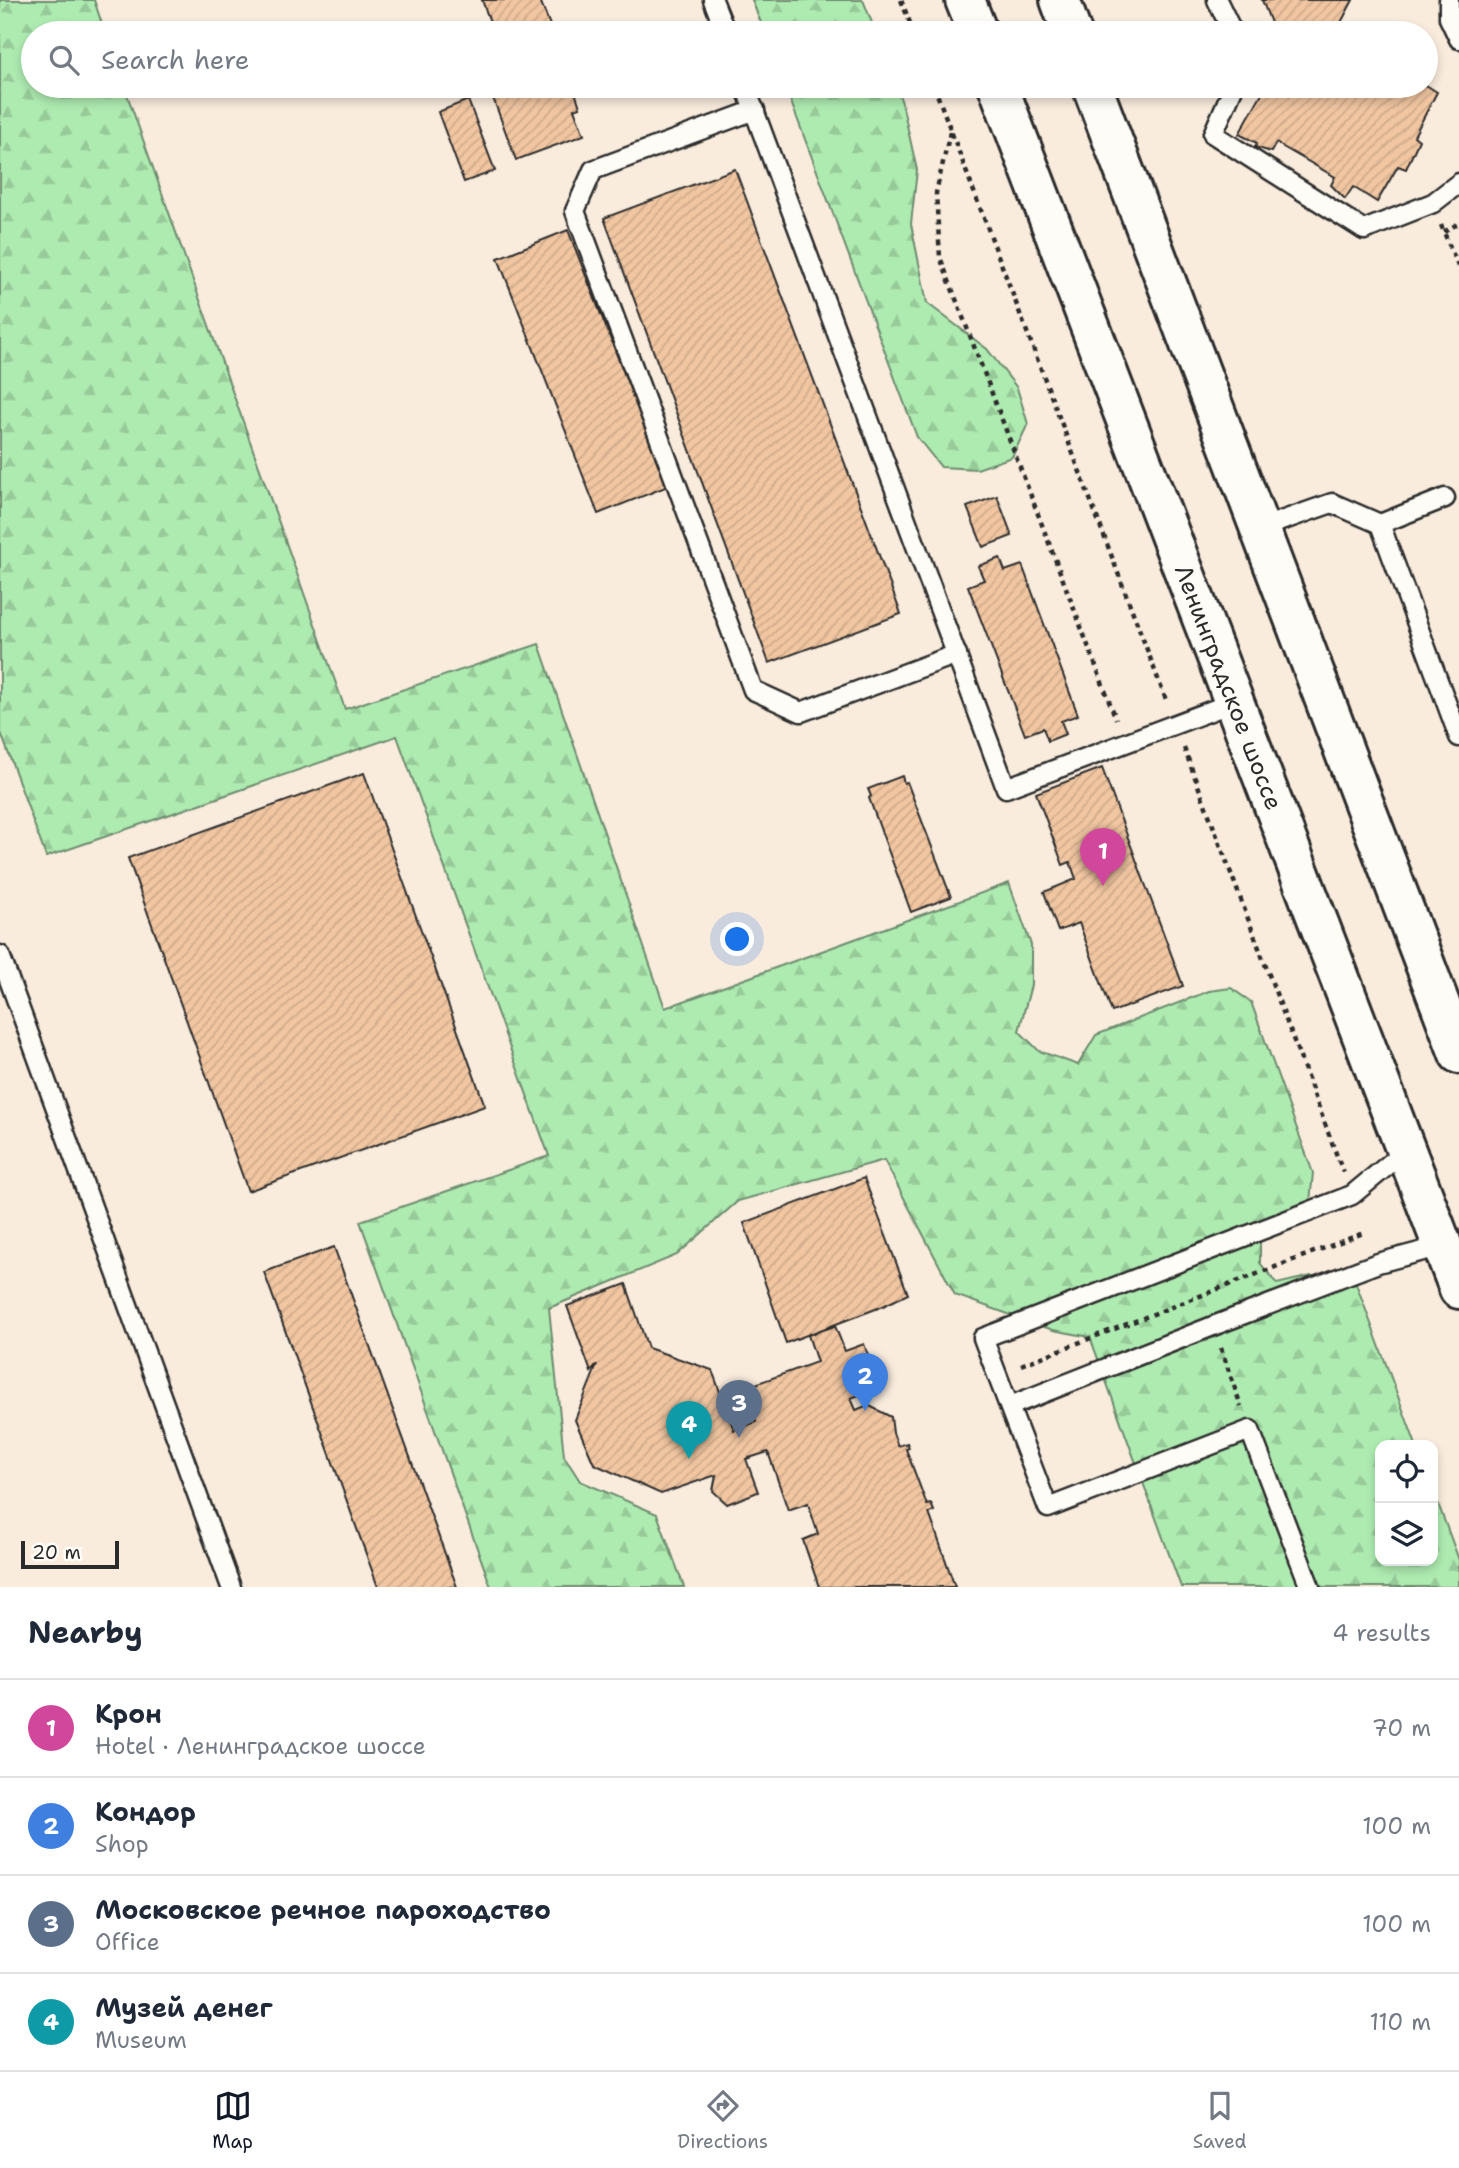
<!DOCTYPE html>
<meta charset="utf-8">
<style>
:root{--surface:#fff;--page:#f2f2f3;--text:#1f2937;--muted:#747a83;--line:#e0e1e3;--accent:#111827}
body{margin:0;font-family:"Shantell Sans",sans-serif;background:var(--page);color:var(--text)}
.controls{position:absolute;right:21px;bottom:21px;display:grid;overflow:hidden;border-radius:14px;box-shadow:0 4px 10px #0003}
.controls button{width:63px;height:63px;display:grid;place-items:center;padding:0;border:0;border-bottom:2px solid var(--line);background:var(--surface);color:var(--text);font:35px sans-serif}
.scale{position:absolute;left:21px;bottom:18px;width:98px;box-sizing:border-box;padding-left:7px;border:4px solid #2b2b2b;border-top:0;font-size:19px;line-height:24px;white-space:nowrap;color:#2b2b2b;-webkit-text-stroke:5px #fdfcf7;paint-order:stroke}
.you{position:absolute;left:738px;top:940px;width:24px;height:24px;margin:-18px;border:5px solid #fff;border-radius:50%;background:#1a73e8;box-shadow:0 0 0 10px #1a73e833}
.badge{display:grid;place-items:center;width:46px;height:46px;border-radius:50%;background:var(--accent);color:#fff;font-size:23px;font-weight:700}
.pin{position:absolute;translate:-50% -58px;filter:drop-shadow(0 2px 4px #0008)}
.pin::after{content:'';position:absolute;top:37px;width:24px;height:21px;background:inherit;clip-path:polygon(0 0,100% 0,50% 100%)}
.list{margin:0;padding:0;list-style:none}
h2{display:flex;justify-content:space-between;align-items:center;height:91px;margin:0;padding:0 28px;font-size:30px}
h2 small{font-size:23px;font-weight:400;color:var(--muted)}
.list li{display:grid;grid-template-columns:46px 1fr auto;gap:21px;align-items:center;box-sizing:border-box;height:98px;padding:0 28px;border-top:2px solid var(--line)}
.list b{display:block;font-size:26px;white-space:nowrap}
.list p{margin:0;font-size:23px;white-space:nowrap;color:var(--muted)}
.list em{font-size:23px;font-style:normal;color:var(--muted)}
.icon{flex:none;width:38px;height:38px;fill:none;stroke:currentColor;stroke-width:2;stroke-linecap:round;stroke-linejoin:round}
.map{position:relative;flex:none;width:1459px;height:1587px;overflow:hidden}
.search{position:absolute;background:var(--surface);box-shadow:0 4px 10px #0003;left:21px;right:21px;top:21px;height:77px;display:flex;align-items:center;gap:18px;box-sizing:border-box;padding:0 24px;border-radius:38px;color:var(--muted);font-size:26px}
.sheet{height:483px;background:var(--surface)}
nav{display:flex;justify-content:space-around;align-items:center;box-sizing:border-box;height:98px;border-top:2px solid var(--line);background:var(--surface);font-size:19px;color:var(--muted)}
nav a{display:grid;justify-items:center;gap:4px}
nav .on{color:var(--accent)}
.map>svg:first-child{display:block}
.forest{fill:url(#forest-firs);stroke:#6c8b6e;stroke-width:2}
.building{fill:url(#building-hatch);stroke:#2b2b2b;stroke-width:2}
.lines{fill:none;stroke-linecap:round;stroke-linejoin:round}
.service-casing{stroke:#2b2b2b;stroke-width:23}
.primary-casing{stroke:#2b2b2b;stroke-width:44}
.path{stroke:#2b2b2b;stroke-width:4.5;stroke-dasharray:5 5;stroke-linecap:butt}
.service{stroke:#fdfcf7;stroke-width:18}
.primary{stroke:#fdfcf7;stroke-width:38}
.labels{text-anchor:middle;stroke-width:5;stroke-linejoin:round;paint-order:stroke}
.street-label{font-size:24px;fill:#2b2b2b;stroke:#fdfcf7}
</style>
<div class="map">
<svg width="1459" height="1587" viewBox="0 0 1459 1587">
<defs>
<pattern id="forest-firs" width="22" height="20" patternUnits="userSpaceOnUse" patternTransform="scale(1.75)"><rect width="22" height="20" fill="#aeebb1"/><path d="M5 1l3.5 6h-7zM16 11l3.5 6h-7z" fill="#96ca98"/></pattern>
<pattern id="building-hatch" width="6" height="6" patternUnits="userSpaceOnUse" patternTransform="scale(1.75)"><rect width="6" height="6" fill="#f1c6a1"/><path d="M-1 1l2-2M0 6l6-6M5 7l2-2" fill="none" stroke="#cfaa8b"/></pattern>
</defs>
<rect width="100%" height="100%" fill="#f9ecdd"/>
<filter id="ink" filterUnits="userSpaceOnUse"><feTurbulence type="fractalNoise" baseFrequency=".0143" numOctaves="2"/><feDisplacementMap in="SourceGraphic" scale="14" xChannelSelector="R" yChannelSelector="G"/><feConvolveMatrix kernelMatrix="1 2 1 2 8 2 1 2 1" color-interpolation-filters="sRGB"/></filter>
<g filter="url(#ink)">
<g class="forest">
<path d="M0,0h94l11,33h-72v53h91l221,623 194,-65 126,364 344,-125 22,62v40l-12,46 20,20 39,14 18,-30 113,-44 22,-3 20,14 62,171 -4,38 -49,29v23l17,21 34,-8 43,2 62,167h-36v116h53v-71l26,70v27h-278l-91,-250 -37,-7 -98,-35 -71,-135 -146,41 -61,54 -128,53 15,148 16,25 77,33 27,73h-193l-131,-366 189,-65 -152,-420 -351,121 -46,-127z"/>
<path d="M752,0h111l13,33h-111z"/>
<path d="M785,86h111l6,17 15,67 -6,54 16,79 60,46 30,39 11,36 -16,33 -35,12 -36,-2 -24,-30z"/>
</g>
<g class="building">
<path d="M482,0h58l13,33h-59z"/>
<path d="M1262,0h91l-16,30 9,3h-71z"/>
<path d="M1426,85l11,7 -23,44 5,4 -13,29 -8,-3 -21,36 -24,-15 -8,12 -14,-14 4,-8 -59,-34 -5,9 -16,-5 2,-4 -18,-9 27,-48z"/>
<path d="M494,86h79l7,21 -6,2 10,26 -68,25 -27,-73z"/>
<path d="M468,100l27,71 -31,11 -26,-70z"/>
<path d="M735,169l166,445 -132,49 -165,-445z"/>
<path d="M568,230l100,256 -70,28 -100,-256z"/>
<path d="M997,496l15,40 -29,11 -16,-40z"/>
<path d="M1000,558l5,13 17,-6 56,150 -17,6 5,13 -18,7 -5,-13 -18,7 -57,-149 16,-6 -6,-14z"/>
<path d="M1102,768l81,218 -71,26 -33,-89 -21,8 -14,-39 32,-13 -6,-17 -7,3 -27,-72z"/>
<path d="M364,773l121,333 -237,85 -120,-333z"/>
<path d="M902,776l2,7 3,-1 44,115 -40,15 -42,-114 2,-2 -3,-7z"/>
<path d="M864,1178l44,116 -27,13 -95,36 -42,-120z"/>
<path d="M334,1247l123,340h-79l-114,-315z"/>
<path d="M626,1284l22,64 64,22 22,60 22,-8 -12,-34 73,-26 -9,-27 27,-9 10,25 19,-7 16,43 -29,11 5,12 12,-5 23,12 2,16 5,13 9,-3 2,5 -3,1 21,56 4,-1 3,7 -5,2 26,74h-136l-16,-47 15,-6 -10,-31 -20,7 -20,-58 -22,7 12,33 -31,12 -14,-13 3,-16 -55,19 -67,-30 -19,-44 22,-55 -6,7 -24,-66z"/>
</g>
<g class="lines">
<defs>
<g id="service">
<path d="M713,0l13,33"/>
<path d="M1217,0l16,33"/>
<path d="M1449,0v18l10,21"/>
<path d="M745,86l261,702 228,-86"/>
<path d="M1234,86l-21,48 151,96 69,-27 26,-20"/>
<path d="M755,110l-162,60 -18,41 178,479 48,22 156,-58"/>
<path d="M1445,498l-65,26 79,213"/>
<path d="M1261,528l71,-25 48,21"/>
<path d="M0,955l231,632"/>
<path d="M1010,1406l203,-80 165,-63 64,-17"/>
<path d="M1310,1587l-60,-157 -202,78 -65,-170 369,-143 53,-44"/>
</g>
<g id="primary">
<path d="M965,0l13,33"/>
<path d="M1060,0l12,33"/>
<path id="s1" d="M998,86l461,1203"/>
<path d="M1092,86l367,968"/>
</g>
</defs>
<use href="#service" class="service-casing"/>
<use href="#primary" class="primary-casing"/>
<g class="path">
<path d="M901,0l13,33"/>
<path d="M934,86l232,614"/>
<path d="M950,132l-14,61 4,64 176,462"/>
<path d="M1441,225l18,44"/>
<path d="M1444,232l15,-9"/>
<path d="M1184,748l159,424"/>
<path d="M1221,1348l20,58"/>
<path d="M1021,1365l345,-133"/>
</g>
<use href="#service" class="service"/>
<use href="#primary" class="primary"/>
</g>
</g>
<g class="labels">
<g class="street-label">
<text dy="8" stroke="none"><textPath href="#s1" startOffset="644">Ленинградское шоссе</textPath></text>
</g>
</g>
</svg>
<div class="controls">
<button><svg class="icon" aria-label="locate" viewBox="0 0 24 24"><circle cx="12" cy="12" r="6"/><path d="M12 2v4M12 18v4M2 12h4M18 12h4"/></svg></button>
<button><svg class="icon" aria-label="layers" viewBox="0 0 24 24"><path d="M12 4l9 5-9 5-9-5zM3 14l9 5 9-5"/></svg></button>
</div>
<div class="scale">20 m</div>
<div class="you"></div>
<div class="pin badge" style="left:1103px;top:886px;background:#d1479c">1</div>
<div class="pin badge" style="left:865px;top:1411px;background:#3f7fe0">2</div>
<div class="pin badge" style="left:739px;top:1438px;background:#5c6f8a">3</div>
<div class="pin badge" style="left:689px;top:1459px;background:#0f9aa8">4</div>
<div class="search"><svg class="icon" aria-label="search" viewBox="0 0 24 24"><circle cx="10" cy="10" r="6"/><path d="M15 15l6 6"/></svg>Search here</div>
</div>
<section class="sheet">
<h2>Nearby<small>4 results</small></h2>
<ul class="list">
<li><span class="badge" style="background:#d1479c">1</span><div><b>Крон</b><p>Hotel · Ленинградское шоссе</p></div><em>70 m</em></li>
<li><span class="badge" style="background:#3f7fe0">2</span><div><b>Кондор</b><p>Shop</p></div><em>100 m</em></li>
<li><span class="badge" style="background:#5c6f8a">3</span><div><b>Московское речное пароходство</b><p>Office</p></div><em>100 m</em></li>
<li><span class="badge" style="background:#0f9aa8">4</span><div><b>Музей денег</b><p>Museum</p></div><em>110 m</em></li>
</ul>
</section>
<nav>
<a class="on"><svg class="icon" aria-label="map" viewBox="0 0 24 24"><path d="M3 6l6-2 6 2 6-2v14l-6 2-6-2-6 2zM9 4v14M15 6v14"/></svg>Map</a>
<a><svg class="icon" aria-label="directions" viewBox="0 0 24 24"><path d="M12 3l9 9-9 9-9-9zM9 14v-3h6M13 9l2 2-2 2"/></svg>Directions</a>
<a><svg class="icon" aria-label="saved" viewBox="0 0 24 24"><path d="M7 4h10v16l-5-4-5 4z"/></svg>Saved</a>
</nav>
